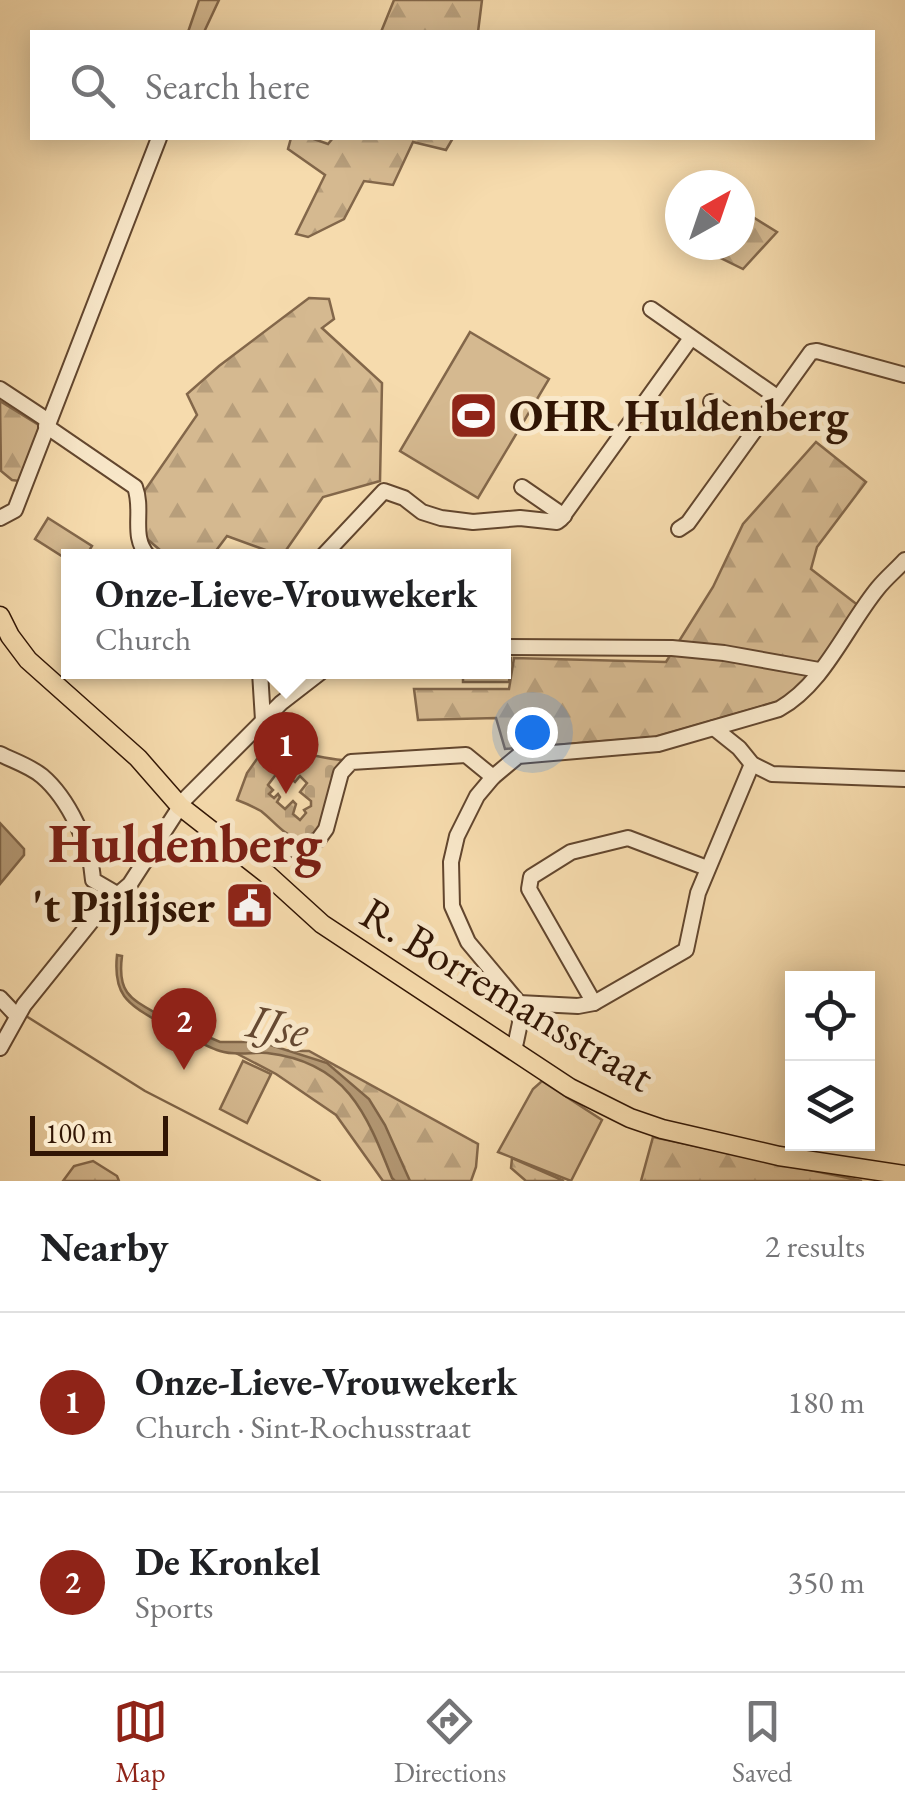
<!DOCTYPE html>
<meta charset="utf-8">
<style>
:root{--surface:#fff;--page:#f2f2f2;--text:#202124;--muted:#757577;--line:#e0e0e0;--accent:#8f2418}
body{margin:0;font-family:"EB Garamond",serif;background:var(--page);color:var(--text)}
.controls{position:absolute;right:30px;bottom:30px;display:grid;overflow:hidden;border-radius:0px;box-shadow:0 5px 25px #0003}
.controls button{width:90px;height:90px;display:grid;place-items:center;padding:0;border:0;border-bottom:2px solid var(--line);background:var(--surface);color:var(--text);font:50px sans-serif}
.compass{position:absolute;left:665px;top:170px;width:90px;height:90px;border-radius:50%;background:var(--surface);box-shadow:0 5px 25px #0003;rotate:40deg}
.scale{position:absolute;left:30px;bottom:25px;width:138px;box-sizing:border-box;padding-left:10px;border:5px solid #311504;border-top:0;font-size:28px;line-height:35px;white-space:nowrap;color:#311504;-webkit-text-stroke:8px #f9e8ca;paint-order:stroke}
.you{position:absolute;left:532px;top:732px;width:35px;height:35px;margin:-25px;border:8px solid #fff;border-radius:50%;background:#1a73e8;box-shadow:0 0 0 15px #1a73e833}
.badge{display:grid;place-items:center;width:65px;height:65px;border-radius:50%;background:var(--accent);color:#fff;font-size:32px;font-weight:700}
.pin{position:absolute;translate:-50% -82px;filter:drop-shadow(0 2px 5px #0008)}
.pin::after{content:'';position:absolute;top:52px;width:35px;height:30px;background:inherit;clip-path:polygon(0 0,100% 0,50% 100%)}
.popup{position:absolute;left:61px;top:549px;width:450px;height:130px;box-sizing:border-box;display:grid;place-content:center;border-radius:0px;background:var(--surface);filter:drop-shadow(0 2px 8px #0005);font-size:32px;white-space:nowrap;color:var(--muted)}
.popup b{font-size:38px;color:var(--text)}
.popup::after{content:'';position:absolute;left:50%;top:100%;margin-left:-20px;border:20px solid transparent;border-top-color:var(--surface)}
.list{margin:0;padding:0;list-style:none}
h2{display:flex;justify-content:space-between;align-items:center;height:130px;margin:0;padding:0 40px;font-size:42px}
h2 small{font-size:32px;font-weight:400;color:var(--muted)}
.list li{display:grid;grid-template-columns:65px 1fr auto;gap:30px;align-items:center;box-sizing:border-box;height:180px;padding:0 40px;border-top:2px solid var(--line)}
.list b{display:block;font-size:38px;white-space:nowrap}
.list p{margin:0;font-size:32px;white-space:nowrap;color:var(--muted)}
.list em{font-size:32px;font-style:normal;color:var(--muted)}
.icon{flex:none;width:55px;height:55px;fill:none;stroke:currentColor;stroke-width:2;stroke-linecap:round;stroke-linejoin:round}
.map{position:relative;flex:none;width:905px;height:1181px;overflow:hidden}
.search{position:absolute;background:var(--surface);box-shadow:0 5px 25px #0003;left:30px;right:30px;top:30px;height:110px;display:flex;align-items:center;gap:25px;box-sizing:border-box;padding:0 35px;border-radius:0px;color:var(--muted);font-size:38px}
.sheet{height:490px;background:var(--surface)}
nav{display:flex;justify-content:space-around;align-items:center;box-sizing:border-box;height:140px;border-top:2px solid var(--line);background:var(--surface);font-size:28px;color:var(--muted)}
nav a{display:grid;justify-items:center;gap:5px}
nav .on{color:var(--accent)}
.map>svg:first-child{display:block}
.grass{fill:#d5b990;stroke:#83674a;stroke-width:2.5}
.forest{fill:url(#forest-firs);stroke:#83674a;stroke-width:2.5}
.cemetery{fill:url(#cemetery-stones);stroke:#83674a;stroke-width:2.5;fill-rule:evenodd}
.water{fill:#b39874;stroke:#7f6447;stroke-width:2.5}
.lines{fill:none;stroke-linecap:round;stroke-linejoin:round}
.stream{stroke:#7f6447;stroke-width:2.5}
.minor-casing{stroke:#62462e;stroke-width:18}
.major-casing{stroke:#311504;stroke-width:21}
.minor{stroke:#f9e8ca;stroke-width:14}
.major{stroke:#f6dbad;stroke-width:18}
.labels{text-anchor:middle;stroke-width:10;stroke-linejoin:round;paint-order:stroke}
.poi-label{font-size:45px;font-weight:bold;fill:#311504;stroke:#f9e8ca;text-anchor:start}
.street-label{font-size:45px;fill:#311504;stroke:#f9e8ca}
.water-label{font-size:48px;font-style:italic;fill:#654931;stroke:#f9e8ca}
.district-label{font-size:55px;font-weight:bold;fill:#7a1f14;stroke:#f9e8ca}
</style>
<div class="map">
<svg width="905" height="1181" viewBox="0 0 905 1181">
<defs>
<pattern id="forest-firs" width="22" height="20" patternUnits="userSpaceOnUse" patternTransform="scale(2.5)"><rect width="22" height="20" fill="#d5b990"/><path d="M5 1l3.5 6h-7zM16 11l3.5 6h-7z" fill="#b79e7b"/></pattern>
<pattern id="cemetery-stones" width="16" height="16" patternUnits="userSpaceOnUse" patternTransform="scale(2.5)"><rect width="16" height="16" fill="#d5b990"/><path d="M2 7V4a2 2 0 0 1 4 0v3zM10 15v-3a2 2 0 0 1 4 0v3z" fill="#b79e7b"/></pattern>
</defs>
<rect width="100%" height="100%" fill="#f6dbad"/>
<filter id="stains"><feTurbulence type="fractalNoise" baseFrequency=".002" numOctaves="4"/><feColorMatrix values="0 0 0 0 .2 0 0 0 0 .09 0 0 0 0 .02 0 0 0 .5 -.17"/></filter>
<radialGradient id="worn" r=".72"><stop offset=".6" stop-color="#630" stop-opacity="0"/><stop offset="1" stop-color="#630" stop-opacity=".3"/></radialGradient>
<g class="grass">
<path d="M199,0h20l-15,32h-16z"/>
<path d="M470,332l79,47 -71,119 -78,-47z"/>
<path d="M48,518l44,28 -6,10h-17l-1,4 -33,-21z"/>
<path d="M504,658h7l-2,24h-46v-10h41z"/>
<path d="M243,1061l28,13 -24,49 -27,-14z"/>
<path d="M542,1081l60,39 -31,61 -73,-29 35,-63z"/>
</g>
<g class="forest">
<path d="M394,0h88l-4,32h-97z"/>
<path d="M291,138h20l17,6 5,-6h120l-7,12 -33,-8 -20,43 -29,-4 -20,38 -36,18 -12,-3 29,-59 -37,-26z"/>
<path d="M740,209l37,23 -34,37 -49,-24h46z"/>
<path d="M309,298l20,1 5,20 -12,9 60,55 -2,98 -57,16 -41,59 -55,-20 -15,20h-45l-21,-18 -5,-42 56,-81 -10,-21 32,-28z"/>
<path d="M0,401l42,26 -23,54 -7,-1 -11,-9z"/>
<path d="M816,442l50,40 -49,65 -6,22 48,37 -23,37 -46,55 -135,39 -150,12 -9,-31 -78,2 -4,-31h95l5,-31 152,4 47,-75 30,-63z"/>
<path d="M230,1050l79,1 169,93 -2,23 -5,14h-88l-47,-66 -60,-41z"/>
<path d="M653,1137l209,44h-221z"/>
<path d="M512,1158l52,23h-38l-15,-13z"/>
<path d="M93,1161l24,15 2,5h-56l11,-15z"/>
</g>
<path class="cemetery" d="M269,742l11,10c23,-1 39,6 62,8l-19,70 -21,11c-19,-6 -27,-19 -41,-30 -7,-4 -16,-8 -24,-11l10,-27zM280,769l15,13 5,-6 7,7 -7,9 11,9v5l-7,4 2,3 -6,7 -7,-6 3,-10 -3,-3 -8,8 -8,-7 3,-5 -2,-3 -4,4 -5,-4 4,-4 -5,-5z"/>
<g class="water">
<path d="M0,823l24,26v6l-24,29z"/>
<path d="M117,955l5,1c-5,38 9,43 39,60l-2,6c-33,-19 -46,-28 -42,-67z"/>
<path d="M167,1019l53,23h41l66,21 42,36 16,26 25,56h-15l-3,-3c-26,-66 -46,-116 -125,-125 -15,-1 -33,3 -47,-2 -19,-6 -38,-19 -56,-27z"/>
</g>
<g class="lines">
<path class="stream" d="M26,1016l119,75 175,90"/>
<defs>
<g id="minor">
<path d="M651,309l126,88"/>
<path d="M0,389l47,31"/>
<path d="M711,402l42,30"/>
<path d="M46,426l89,61c9,24 -5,49 13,69"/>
<path d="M522,487l42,29"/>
<path d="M0,518l15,-8 144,-372"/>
<path d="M679,529l9,-6 123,-171 6,-1 88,24"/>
<path d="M323,556l61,-65 20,7 18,14 19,6 32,4 47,-4 37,4 4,-3 130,-181"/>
<path d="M504,647l168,1 52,5 95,17"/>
<path d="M260,672l3,48"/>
<path d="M714,728l25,20 13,16 20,10 133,5"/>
<path d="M0,754c14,7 30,12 42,22 26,22 49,70 51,104l24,14"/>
<path d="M246,856l47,-7 25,-9 8,-11 15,-56 10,-11 115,-7 27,22"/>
<path d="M0,998l17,18"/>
<path d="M519,1003l59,3 16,-3 92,-53 12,-57 54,-129"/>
<path d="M594,1003l-65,-114 2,-12 40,-25 57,-14 79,30"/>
<path d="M0,1048l24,-43 78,-97 28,-24 55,-85 96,-96 40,-31"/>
<path d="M514,1051l6,-28 -1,-20 -51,-61 -16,-36 -1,-44 6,-26 20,-40 16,-19 25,-21 140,-12 121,-35c45,-25 67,-82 99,-121 8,-10 18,-18 27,-28"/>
</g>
<path id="major" d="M0,616l10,20 18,24 110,98 42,48 87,68 55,50 248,164 60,30 32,11 117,27 126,19"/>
</defs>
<use href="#minor" class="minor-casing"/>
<use href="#major" class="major-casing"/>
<use href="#minor" class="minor"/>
<use href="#major" class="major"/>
</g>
<defs>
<symbol id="stadium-square" viewBox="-11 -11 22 22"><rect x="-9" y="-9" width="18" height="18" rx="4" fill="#8f2418" stroke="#f9e8ca"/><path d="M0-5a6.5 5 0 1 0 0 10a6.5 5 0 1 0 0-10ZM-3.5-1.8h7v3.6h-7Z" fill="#fff"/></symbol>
<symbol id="civic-square" viewBox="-11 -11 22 22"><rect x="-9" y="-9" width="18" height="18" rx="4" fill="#8f2418" stroke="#f9e8ca"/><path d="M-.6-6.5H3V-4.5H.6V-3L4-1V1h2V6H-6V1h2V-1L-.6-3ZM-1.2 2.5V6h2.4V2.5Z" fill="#fff"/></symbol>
</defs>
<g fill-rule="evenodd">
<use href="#stadium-square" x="446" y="388" width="55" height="55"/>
<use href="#civic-square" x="222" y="878" width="55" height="55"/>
</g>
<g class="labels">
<g class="poi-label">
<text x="509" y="431">OHR Huldenberg</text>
<text x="215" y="922" text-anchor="end">'t Pijlijser</text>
</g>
<g class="street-label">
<text transform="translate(508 994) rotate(31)" y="16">R. Borremansstraat</text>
</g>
<g class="water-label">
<text transform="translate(278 1025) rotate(11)" y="17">IJse</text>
</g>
<g class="district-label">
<text x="185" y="862">Huldenberg</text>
</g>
</g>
<rect width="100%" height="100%" filter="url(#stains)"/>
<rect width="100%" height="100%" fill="url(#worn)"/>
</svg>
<div class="controls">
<button><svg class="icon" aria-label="locate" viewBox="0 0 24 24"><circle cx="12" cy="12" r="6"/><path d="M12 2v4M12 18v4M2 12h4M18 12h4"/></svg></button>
<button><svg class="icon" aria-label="layers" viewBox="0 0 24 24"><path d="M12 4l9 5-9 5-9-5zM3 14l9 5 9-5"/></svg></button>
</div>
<svg class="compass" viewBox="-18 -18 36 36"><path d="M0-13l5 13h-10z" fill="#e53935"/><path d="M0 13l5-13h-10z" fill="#757577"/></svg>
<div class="scale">100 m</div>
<div class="you"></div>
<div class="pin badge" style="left:286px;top:794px">1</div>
<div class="popup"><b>Onze-Lieve-Vrouwekerk</b>Church</div>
<div class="pin badge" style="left:184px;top:1070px">2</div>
<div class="search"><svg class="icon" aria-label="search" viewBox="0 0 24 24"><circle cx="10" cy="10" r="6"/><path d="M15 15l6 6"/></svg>Search here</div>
</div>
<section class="sheet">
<h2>Nearby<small>2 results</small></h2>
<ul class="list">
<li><span class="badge">1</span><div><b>Onze-Lieve-Vrouwekerk</b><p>Church · Sint-Rochusstraat</p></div><em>180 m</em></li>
<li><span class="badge">2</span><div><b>De Kronkel</b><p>Sports</p></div><em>350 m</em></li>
</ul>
</section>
<nav>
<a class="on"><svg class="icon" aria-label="map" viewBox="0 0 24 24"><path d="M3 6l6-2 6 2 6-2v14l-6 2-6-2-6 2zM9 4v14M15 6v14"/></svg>Map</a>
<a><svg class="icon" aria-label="directions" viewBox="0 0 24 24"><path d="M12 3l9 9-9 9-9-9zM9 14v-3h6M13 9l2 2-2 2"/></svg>Directions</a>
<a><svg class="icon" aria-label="saved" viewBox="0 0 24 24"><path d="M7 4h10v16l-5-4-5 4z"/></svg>Saved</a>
</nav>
